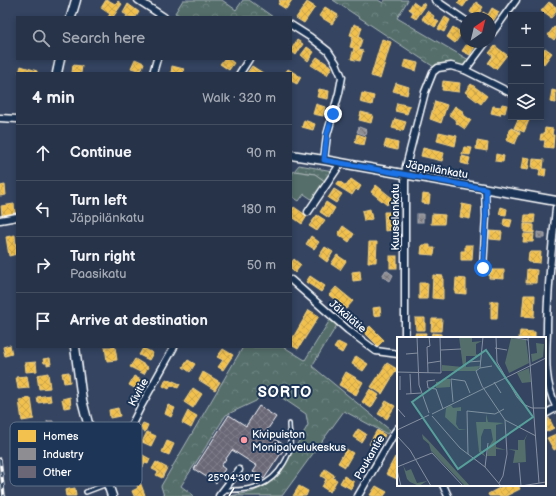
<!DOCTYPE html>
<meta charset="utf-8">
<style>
:root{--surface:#273349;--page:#333f53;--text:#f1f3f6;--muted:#a4aab4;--line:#434e61}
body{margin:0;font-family:"Balsamiq Sans",sans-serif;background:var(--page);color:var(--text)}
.controls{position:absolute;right:12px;top:12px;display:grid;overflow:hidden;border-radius:0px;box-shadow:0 2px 6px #0003}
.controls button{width:36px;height:36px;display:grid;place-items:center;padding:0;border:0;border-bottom:1px solid var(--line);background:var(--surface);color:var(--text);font:20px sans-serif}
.compass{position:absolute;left:460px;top:12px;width:36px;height:36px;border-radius:50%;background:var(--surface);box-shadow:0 2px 6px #0003;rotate:35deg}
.stop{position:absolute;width:12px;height:12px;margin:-9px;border:3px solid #1a73e8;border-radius:50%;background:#fff}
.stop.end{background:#1a73e8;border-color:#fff;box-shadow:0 1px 4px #0008}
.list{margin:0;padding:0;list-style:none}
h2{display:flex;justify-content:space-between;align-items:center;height:52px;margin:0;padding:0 16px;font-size:17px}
h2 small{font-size:13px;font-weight:400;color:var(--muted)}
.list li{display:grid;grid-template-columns:26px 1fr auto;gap:12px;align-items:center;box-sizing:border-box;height:56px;padding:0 16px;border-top:1px solid var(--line)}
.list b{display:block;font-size:15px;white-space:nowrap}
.list p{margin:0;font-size:13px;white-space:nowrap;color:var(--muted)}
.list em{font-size:13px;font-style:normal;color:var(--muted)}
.icon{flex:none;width:22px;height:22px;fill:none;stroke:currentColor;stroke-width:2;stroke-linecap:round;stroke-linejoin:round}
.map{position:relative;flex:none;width:556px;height:496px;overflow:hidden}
.search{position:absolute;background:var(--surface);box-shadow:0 2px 6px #0003;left:16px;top:16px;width:276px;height:44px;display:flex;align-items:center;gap:10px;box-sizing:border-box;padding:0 14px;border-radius:0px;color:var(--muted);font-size:15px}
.panel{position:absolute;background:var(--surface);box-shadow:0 2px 6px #0003;left:16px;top:72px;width:276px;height:276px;border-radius:0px}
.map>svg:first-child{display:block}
.grass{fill:url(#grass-dots);stroke:#aab6b5}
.forest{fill:url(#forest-crowns);stroke:#aab6b5}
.park{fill:#546e6b;stroke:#aab6b5}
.homes{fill:url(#homes-cross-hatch);stroke:#f6d483}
.industry{fill:url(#industry-cross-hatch);stroke:#afafb3}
.building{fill:url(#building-cross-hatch);stroke:#fff}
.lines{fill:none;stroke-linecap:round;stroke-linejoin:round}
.service-casing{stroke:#fff;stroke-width:6}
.minor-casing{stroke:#fff;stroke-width:9}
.tertiary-casing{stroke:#fff;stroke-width:11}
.service{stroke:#1d3557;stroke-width:3}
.minor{stroke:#1d3557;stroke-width:6}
.tertiary{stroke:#1d3557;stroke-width:8}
.rail-casing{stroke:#fff;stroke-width:3.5}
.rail{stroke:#1d3557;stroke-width:2;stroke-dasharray:6;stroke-linecap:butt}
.route{stroke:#1a73e8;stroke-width:5}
.ticks{fill:none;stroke:#fff;stroke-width:1.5}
.poi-dot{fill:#ff9aa2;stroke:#1d3557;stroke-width:1.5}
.labels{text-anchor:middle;stroke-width:4;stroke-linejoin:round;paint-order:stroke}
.street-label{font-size:11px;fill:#fff;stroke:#1d3557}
.poi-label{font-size:11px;fill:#fff;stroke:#1d3557;text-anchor:start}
.district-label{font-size:15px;font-weight:bold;letter-spacing:1px;fill:#fff;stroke:#1d3557}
.inset-road{fill:none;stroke:#858fa0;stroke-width:1}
.view{fill:#579f9a;fill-opacity:0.15;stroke:#579f9a;stroke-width:2}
.inset-edge{fill:none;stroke:#fff;stroke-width:2}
.key{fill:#1d3557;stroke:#617289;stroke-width:1}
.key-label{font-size:11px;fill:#fff}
.ticks-label{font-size:10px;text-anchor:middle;fill:#fff;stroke:#1d3557;stroke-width:4;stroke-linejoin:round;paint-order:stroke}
</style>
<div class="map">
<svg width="556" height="496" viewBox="0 0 556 496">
<defs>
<pattern id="grass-dots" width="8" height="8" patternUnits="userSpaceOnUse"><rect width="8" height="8" fill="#546e6b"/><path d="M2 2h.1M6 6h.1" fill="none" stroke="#6e8481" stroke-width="1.8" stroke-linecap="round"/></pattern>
<pattern id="forest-crowns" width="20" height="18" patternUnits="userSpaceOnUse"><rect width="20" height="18" fill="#546e6b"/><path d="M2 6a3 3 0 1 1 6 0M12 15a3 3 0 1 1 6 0" fill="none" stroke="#6e8481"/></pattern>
<pattern id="homes-cross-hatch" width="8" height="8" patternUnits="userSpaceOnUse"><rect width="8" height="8" fill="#f2c14e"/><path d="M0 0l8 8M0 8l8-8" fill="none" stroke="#c8a44e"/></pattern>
<pattern id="industry-cross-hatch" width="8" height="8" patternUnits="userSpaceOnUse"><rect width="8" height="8" fill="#8d8d92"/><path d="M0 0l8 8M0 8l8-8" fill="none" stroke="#76767a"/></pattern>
<pattern id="building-cross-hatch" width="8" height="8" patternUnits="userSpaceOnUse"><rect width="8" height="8" fill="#6b6777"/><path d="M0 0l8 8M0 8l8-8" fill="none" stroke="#817e8b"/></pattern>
</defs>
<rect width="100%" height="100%" fill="#344461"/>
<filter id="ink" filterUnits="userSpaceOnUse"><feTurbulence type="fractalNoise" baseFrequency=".025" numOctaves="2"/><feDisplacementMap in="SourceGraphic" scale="8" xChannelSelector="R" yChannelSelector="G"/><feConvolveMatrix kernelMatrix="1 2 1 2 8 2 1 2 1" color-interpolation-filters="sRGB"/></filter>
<g filter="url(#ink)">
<path class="grass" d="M299,165l34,6 -7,11 -11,-8 -21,-3z"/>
<g class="forest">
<path d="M183,0h39l14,10 7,-10h6l24,17h-92l-6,-4z"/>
<path d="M333,0h45l5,3 2,-3h23l-11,18 72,42 -5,8 -13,-4 -17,3z"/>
<path d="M330,320l7,5 -25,41 78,64 -3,4 -43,-23 -62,85h-52l22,-4 12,-6 13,-9 7,-10 24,-42 -2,-11 -40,-27 -10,14 -30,14 -45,71 12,9 -1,1h-28l-3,-10 82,-139h41l21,13z"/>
</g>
<path class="park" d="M294,171l21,3 11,8 -13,18 -9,-6 -5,7 -8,-5v-20z"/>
<g class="homes">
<path d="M106,0h2l7,4 3,-3 4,3 -9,13h-5l2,-3 -9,-6z"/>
<path d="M279,0h13l-6,9 -8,-5 2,-3z"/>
<path d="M460,0h8l-5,7 -6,-4z"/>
<path d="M307,2l8,5 -11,16 -8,-5z"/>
<path d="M413,2l7,5 2,-4 4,2 -10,14 -5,-3 2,-4 -4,-3z"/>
<path d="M476,2l7,5 -6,10 -7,-5z"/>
<path d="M549,2l7,5v5l-5,6 -10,-7z"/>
<path d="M128,4l11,8 -3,5h-10l1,-2 -4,-2z"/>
<path d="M325,7l13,8 -6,9 -13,-8z"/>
<path d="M492,8l7,4 -9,14v-8h-10l3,-6 5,3z"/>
<path d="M427,11l7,5 -1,2 6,4 -4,5 -13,-8z"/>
<path d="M445,17l5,3 -6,12 -6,-3z"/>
<path d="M354,24l8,3 -3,10 3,2 -3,11 4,1 -3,10 -9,-2 3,-11 -4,-1 3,-11 -3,-1z"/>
<path d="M453,27l9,6 -7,10 -8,-6z"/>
<path d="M554,27l2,1v9l-2,3 -6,-5z"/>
<path d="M382,39l9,3 -11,37 -9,-3z"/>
<path d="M297,40l6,4 -7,11 -5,-4v-1z"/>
<path d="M468,42h10l-8,13 -8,-4z"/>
<path d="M495,46l12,9 -11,14 -8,-6 5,-7 -4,-3z"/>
<path d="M307,47l7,5 -6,9 -7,-6z"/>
<path d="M545,48l7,5 -8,11 -3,-3v-8z"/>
<path d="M317,57l15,10 -5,8 -16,-10z"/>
<path d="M135,59l9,4 -3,8 -10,-3z"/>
<path d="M224,59h5l5,4 -5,7 -9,-6z"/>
<path d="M405,60l13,3 -2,8 -13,-4z"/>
<path d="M73,65l9,1 -1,7h-9z"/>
<path d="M21,66l16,5v2h-18z"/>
<path d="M172,66l12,3 -1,4h-12z"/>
<path d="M252,66l11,7h-16z"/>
<path d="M288,69l13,8 -4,7 -6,-3v-8h-6z"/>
<path d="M443,81l17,2 -1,9 -17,-2z"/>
<path d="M396,83l13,4 -2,8 -14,-4z"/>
<path d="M471,84l16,12 -6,8 -16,-12z"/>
<path d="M319,89l10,2 -1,8 -11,-2z"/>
<path d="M552,90l4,1v12l-6,-1z"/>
<path d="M362,93l12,3 -2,9 -12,-3z"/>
<path d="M435,101l12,4 -6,18 -11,-4z"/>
<path d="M397,103l13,3 -3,8 -12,-3z"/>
<path d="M316,104l9,3 -2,9 -10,-2z"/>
<path d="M502,104l5,1 -2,8 -4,-1 -1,3 -9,-2 2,-7 8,1z"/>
<path d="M455,106l9,6 -2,2 9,6 -6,9 -9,-6 1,-2 -8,-6z"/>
<path d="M361,112l12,3 -2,8 -12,-3z"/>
<path d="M519,117h3l7,3 -5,12 -10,-4z"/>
<path d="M395,119l11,3 -3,9 -11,-3z"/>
<path d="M304,120l11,4 -2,6 -11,-3z"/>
<path d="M511,128l9,4 -5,12 -9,-4z"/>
<path d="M545,128l8,1 -1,6h2l-1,13 -9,-1 1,-7h-5l1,-6h3z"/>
<path d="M439,132l18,4 -2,10 -18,-5z"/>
<path d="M357,134l9,3 -2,8 -9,-2z"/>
<path d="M386,140l12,3 -1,7 -13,-3z"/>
<path d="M477,141l11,2 -1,8 -11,-2z"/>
<path d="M464,147l8,1 -2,7 -8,-1z"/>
<path d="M423,148l21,5 -2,8 -21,-5z"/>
<path d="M496,154l8,2 -1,6 -8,-1z"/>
<path d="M462,156l8,2 -2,7 -7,-2z"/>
<path d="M523,157l7,1 -2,12 -7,-1z"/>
<path d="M533,159l11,1 -1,9h3l-1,7h-6l1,-7 -8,-1z"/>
<path d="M351,179l10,7 -3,5 -2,-2 -4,6 -16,-10 3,-4 7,5z"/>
<path d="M5,185l1,10 -6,1v-10z"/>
<path d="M376,185l16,13 -5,7 -16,-13z"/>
<path d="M334,189l8,5 -6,9 -8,-5z"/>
<path d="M423,194l7,1 -1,9 -7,-1z"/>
<path d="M326,202l9,6 -6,10 -9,-6z"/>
<path d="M14,204l1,9 -13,2 -1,-9z"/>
<path d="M462,204l10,2 -2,13 -10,-2z"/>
<path d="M294,207l13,9 -5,8 -11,-8v-5z"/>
<path d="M501,207l6,2 -1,6 -7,-1z"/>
<path d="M370,209l2,10 -8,2 -2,-10z"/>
<path d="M384,212h8l1,18 -8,1z"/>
<path d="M432,214l13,1 -1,9h-13z"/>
<path d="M317,215l8,5 -8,11 -8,-5z"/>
<path d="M525,215h10l-1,8h-10z"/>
<path d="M504,219l8,1 -2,7 -7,-2z"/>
<path d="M524,224l10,1v8l-10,-1z"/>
<path d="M343,226l11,8 -5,8 -11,-8z"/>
<path d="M490,231l12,1 -1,8 -11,-1z"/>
<path d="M524,234h10l-1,8h-10z"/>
<path d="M15,235l2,19 -8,2 -3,-19z"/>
<path d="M311,236l8,6 -5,7 -8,-5z"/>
<path d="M369,242h8l-1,20h-8z"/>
<path d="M422,245h8v3h5l-1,7 -13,-1z"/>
<path d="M465,245h8l-1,15h-11v-9h4z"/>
<path d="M325,247l8,5 -6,10 -8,-6z"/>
<path d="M529,252h12l-1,11 -12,-1z"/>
<path d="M337,255l9,6 -6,9 -9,-6z"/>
<rect x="390" y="256" width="7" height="12"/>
<path d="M294,259l7,6 -6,8 -4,-4v-6z"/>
<path d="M527,269l10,1 -1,13h-10z"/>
<path d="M489,270h15v9l-15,-1z"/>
<path d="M360,271l1,9 -8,1 -1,-9z"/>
<path d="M433,275l10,1v23l-11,-1z"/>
<path d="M310,276l15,10 -4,6 -15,-10z"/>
<path d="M456,278l10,1v15l-11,-1z"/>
<path d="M419,283h9l-1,16h-8z"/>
<path d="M336,287l17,14 -7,8 -17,-14z"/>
<path d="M524,295h11l-1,22 -12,-1z"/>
<path d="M491,301h7l-1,18h-6z"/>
<path d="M380,307l1,8 -7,1 -1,-8z"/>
<path d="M309,310l10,6 -21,33 -7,-4v-4z"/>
<path d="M415,318h10v12h-9z"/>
<path d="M432,319h10l-1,12h-10z"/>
<path d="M370,326l14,14 -6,6 -14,-14z"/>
<path d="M520,331l15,1v6h-16z"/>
<path d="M415,333h11l-1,5h-10z"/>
<path d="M432,333l9,1v4h-10z"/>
<path d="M338,342l8,4 -4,7 -8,-5z"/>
<path d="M10,345l2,9 -7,2 -2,-9z"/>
<path d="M105,347h10l2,13 -10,1z"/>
<path d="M143,348l10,5 -4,7 -10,-5z"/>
<path d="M223,349l10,6 -10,15 -5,-3 5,-7 -6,-3z"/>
<path d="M356,356l12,8 -5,7 -11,-7z"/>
<path d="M50,358l1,6 -4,1v-2h-3l-1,-4z"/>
<path d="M135,359l13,8 -4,7 -14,-7z"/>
<path d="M188,360l7,4 -5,8 -7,-5z"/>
<path d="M36,362l1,9 -11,1 -1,-9z"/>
<path d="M387,363l10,6 -15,25 -11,-7z"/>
<path d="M69,372l1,10 -6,1 -2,-10z"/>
<path d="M203,372l17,10 -5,8 -16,-10z"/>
<path d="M346,372l17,10 -7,13 -17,-10z"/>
<path d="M48,373l2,15 -11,1 -2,-14z"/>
<path d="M27,376l2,12 -11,1 -2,-12z"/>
<path d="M134,376l7,4 -5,9 -7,-4z"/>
<path d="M166,379l7,3v-1l7,3 -2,4 -7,-3 -2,4 -6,-3z"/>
<path d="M193,388l9,6 -9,14 -9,-6z"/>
<path d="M370,389l9,6 -8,13 -9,-6z"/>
<path d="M50,395l1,6 -13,2 -1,-6z"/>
<path d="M70,397l1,10 -7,1 -2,-9z"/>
<path d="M31,398l3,21 -12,2 -3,-21z"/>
<path d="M386,401l9,5 -8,13 -9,-5z"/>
<path d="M168,405l7,3 -4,9 -6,-3z"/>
<path d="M118,408l2,8 -10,2 -1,-8z"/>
<path d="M188,411l9,5 -6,12 -9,-5z"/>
<path d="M549,418l5,10 -8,4 -1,-2v-10z"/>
<path d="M143,423l5,2 -3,7 -6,-2z"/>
<path d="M358,429l8,5 -5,8 -8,-5z"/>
<path d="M377,430l8,5 -7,13 -9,-4z"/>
<path d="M147,432l9,4 -5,10 -9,-4z"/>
<path d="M556,434v15l-2,1 -7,-12z"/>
<path d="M167,441l7,3 -5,11 -7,-3z"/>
<path d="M346,449l7,4 -8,14 -7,-4z"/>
<path d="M141,454l9,5 -2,5 -3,-1 -2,4 -7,-3z"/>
<path d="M395,457l3,2v18l-1,2 -11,-5z"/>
<path d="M156,462l11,6 -5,10 -6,-3 2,-3 -6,-3z"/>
<path d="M325,469l9,6 -1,3 4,2 -7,12 -8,-5 4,-8 -5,-3z"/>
<path d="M344,476l10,6 -3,7 -11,-6z"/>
<path d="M140,482l5,13 -2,1h-9l-2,-5 6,-3 -2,-4z"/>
<path d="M505,485h13l2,4 -14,7h-17l-1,-2z"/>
<path d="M299,486l9,5 -2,5h-13z"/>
<path d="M376,486l11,6 -3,4h-12l-2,-1z"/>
<path d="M75,488l1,8h-10l-1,-6z"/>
</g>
<g class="industry">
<path d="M359,127l8,3 -1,5 -9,-3z"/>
<rect x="417" y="214" width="6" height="8"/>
<path d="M537,232l8,1v5h-8z"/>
<path d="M386,270l7,5 -3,6 -8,-5z"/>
<path d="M47,421h6l1,9 -6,1z"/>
</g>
<path class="building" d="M259,406l17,11 -11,16 21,13 -22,33 -11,-7 4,-6 -25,-16 -11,16 4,3 -9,14 -22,-14 35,-54 17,11z"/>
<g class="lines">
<defs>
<g id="service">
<path d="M46,438l44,-3"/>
<path d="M225,490c25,1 45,-3 59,-27 3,-5 6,-11 6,-17 1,-7 -1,-15 -1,-22"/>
<path d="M86,492l21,-8"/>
</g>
<g id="minor">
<path d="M138,0l26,17"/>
<path d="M435,0l31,21"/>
<path d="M291,25l19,12 18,14 8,12 6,14 -3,16 -12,42 -3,25"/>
<path d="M490,36l26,-36"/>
<path d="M465,70l46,23"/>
<path d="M153,73l4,-14"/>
<path d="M240,73l9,-14"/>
<path d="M0,118l17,1"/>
<path d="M556,208c-4,41 -9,82 -9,123 -1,25 -3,52 9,75"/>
<path d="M308,212l33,-49"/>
<path d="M0,220l17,-3"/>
<path d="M483,268l3,-52 -1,-27"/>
<path d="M291,280l57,50 28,21 22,3"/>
<path d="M405,338v-157l1,-15 19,-74 8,-20 5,-4 13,-2 14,4 21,-28"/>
<path d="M545,414l11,-6"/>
<path d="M100,458l15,-6 7,-8 19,-38 33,-59"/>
<path d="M443,485l5,11"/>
<path d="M219,496l20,-26"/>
<path d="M358,496l37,-64 3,-4"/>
</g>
<g id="tertiary">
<path d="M71,17l5,-17"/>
<path d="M57,73l3,-14"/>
<path d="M291,155l33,5 232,41"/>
<path d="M75,347l7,53 9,35 21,61"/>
</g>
</defs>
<use href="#service" class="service-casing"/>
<use href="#minor" class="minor-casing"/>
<use href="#tertiary" class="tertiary-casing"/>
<use href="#service" class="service"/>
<use href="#minor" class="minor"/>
<use href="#tertiary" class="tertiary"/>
<defs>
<path id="rail" d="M0,459l4,37"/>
</defs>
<use href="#rail" class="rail-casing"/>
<use href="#rail" class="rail"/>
</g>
</g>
<g class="lines" filter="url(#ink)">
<path class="route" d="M333,114l-6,20 -3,26 162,29v27l-3,52"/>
</g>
<path class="ticks" d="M229,496l5,-8"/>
<circle class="poi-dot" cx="244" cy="440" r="4"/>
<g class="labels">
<g class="street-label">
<text transform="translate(437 169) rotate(10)" y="4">Jäppilänkatu</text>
<text transform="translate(395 217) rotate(-90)" y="4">Kuuselankatu</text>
<text transform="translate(348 316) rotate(40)" y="4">Jäkälätie</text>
<text transform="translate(138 392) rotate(-62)" y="4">Kivitie</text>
<text transform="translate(369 457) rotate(-60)" y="4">Poukantie</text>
</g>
<g class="poi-label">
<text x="252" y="438">Kivipuiston<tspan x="252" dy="13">Monipalvelukeskus</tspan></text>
</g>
<g class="district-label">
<text x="285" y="397">SORTO</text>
</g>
</g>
<g transform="translate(397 337)">
<rect width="149" height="149" fill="#344461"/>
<path d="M62,0h13v5l10,-1 -6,3v10l4,2h-14v11l14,-1 -4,5h-34v-6l21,2zM114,1l15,2 3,23 -20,10 -4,-10zM139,6l8,1 -1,13 -11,5 -1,-8 6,-1zM132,31l2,14 -9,1 -5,-10zM47,42h6v8l-14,1v-6l8,-1zM54,68l2,3 8,-1v4h-4l-1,13 3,5 8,1h-8l-14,-13 1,-9zM89,77l2,8 16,1 -8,2v22l10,3 -10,-1v7h-9l1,-8 5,-8 -2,-11h-7l-3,8v13l5,7 -7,-5 -3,-30h10zM131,96l-3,7 1,22 -13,1 2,-12 -7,-2 10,1v-10h6zM25,97l6,6 42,46h-5l-34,-35 -2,-7 -6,-5zM6,128l3,6 5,-2 6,14 10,-2 -8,5 -9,-4 -3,-3z" fill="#546e6b"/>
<path class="inset-road" d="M20,0l2,48 10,28M86,0l-3,31 -4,3 6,15 23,34 31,16M99,0l1,25 20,35 6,7 9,4h14M113,0l18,3M131,0l11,146M98,11l12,2M44,13l20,-1M9,17l12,-1M71,25l13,-1M31,26l13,-2M83,31l12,-2M0,35l44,1 -1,-36M31,36l-1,-26 3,-1 -1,-9M13,37l1,20M3,39v14M38,43l-8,1 1,7 8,1 7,20M97,45l7,11M9,57l15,-1M56,65l-2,-23 14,2 5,12M0,71l8,9M35,77l114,-56M35,79l28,32 25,19 16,19M0,93l32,-15M0,99l13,14 21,36M71,117l-1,-43 28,3 9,-5M122,126l2,23M0,130l35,-14 31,33M88,130l3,-24M0,133l4,16M102,146l4,-7 4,-22 -2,-34M124,149l25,-4"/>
<path class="view" d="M89,13l47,67 -75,52 -46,-67z"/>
<rect width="149" height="149" class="inset-edge"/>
</g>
<rect x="10" y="422" width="132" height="64" rx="6" class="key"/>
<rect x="18" y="430" width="18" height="12" fill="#f2c14e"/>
<rect x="18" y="448" width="18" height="12" fill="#8d8d92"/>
<rect x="18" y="466" width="18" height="12" fill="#6b6777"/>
<g class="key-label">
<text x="43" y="440">Homes</text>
<text x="43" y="458">Industry</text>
<text x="43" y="476">Other</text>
</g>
<g class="ticks-label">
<text x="234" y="481">25°04'30"E</text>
</g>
</svg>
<div class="controls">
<button>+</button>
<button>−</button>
<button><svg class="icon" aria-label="layers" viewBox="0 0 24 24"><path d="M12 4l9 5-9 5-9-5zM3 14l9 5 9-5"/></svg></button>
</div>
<svg class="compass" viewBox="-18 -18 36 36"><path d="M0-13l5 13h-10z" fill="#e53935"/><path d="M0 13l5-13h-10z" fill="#a4aab4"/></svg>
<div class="stop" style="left:483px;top:268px"></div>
<div class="stop end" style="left:333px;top:114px"></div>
<div class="search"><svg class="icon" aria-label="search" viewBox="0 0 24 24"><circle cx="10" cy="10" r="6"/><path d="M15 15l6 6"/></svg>Search here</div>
<section class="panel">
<h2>4 min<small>Walk · 320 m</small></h2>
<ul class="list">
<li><svg class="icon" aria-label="ahead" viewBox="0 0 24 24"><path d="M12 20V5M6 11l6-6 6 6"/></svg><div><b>Continue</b></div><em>90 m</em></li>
<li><svg class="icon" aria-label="left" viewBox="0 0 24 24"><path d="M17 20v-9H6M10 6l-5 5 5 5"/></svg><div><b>Turn left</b><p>Jäppilänkatu</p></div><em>180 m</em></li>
<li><svg class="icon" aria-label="right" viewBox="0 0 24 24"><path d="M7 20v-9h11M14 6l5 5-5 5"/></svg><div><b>Turn right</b><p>Paasikatu</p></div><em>50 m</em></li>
<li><svg class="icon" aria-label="arrive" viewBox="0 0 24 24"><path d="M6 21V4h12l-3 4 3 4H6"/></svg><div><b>Arrive at destination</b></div></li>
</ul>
</section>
</div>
